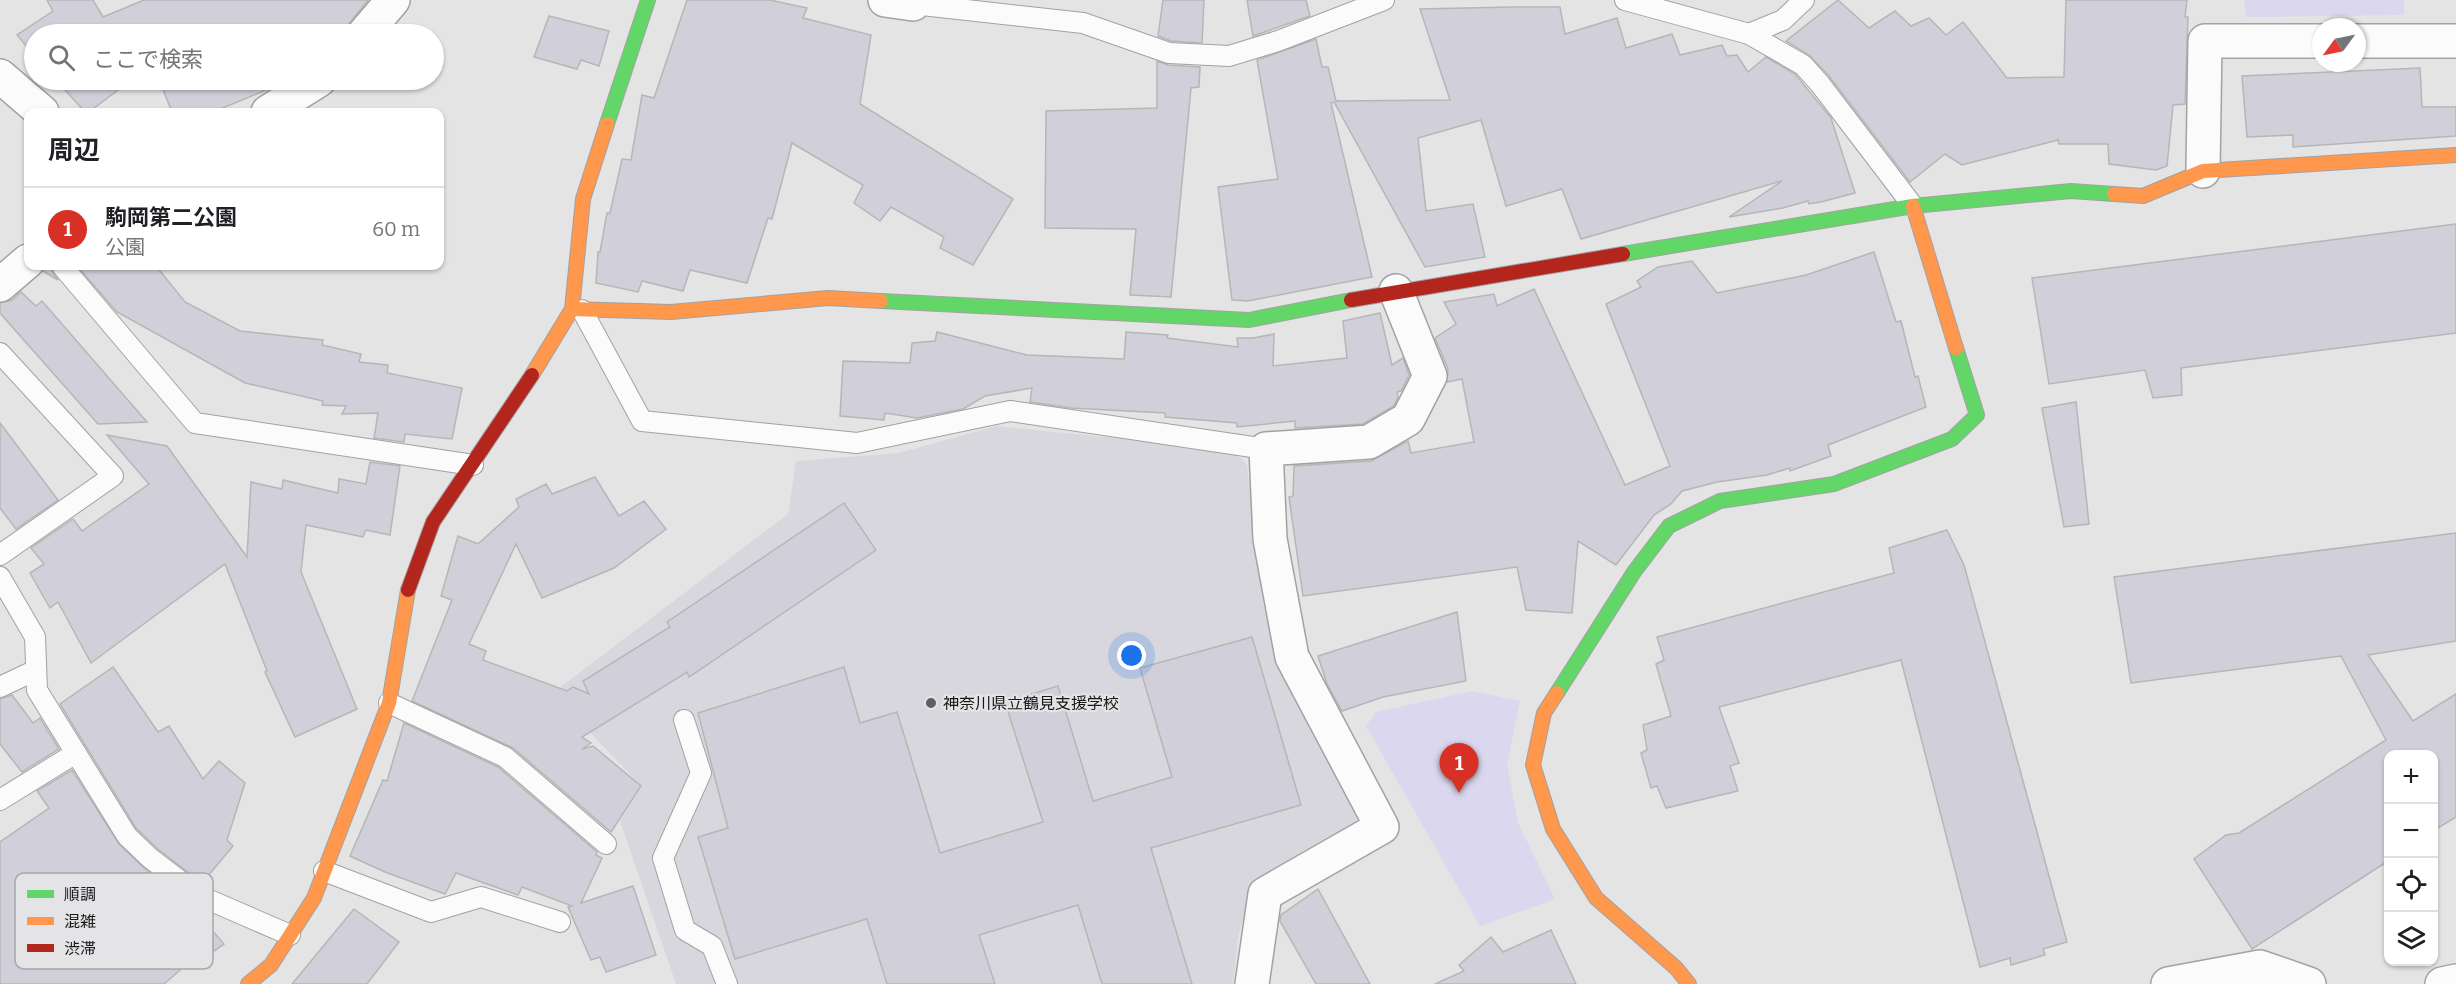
<!DOCTYPE html>
<html lang="ja">
<meta charset="utf-8">
<style>
:root{--surface:#fff;--page:#f6f6f6;--text:#202124;--muted:#757577;--line:#e0e0e0;--accent:#d93025}
body{margin:0;font-family:Bitter,"Noto Sans JP",serif;background:var(--page);color:var(--text)}
.controls{position:absolute;right:18px;bottom:18px;display:grid;overflow:hidden;border-radius:12px;box-shadow:0 2px 4px #0004}
.controls button{width:54px;height:54px;display:grid;place-items:center;padding:0;border:0;border-bottom:2px solid var(--line);background:var(--surface);color:var(--text);font:30px sans-serif}
.compass{position:absolute;left:2312px;top:18px;width:54px;height:54px;border-radius:50%;background:var(--surface);box-shadow:0 2px 4px #0004;rotate:237deg}
.you{position:absolute;left:1132px;top:656px;width:21px;height:21px;margin:-15px;border:4px solid #fff;border-radius:50%;background:#1a73e8;box-shadow:0 0 0 9px #1a73e833}
.badge{display:grid;place-items:center;width:39px;height:39px;border-radius:50%;background:var(--accent);color:#fff;font-size:20px;font-weight:700}
.pin{position:absolute;translate:-50% -50px;filter:drop-shadow(0 2px 3px #0008)}
.pin::after{content:'';position:absolute;top:32px;width:21px;height:18px;background:inherit;clip-path:polygon(0 0,100% 0,50% 100%)}
.list{margin:0;padding:0;list-style:none}
h2{display:flex;justify-content:space-between;align-items:center;height:78px;margin:0;padding:0 24px;font-size:26px}
h2 small{font-size:20px;font-weight:400;color:var(--muted)}
.list li{display:grid;grid-template-columns:39px 1fr auto;gap:18px;align-items:center;box-sizing:border-box;height:84px;padding:0 24px;border-top:2px solid var(--line)}
.list b{display:block;font-size:22px;white-space:nowrap}
.list p{margin:0;font-size:20px;white-space:nowrap;color:var(--muted)}
.list em{font-size:20px;font-style:normal;color:var(--muted)}
.icon{flex:none;width:33px;height:33px;fill:none;stroke:currentColor;stroke-width:2;stroke-linecap:round;stroke-linejoin:round}
.map{position:relative;flex:none;width:2456px;height:984px;overflow:hidden}
.search{position:absolute;background:var(--surface);box-shadow:0 2px 4px #0004;left:24px;top:24px;width:420px;height:66px;display:flex;align-items:center;gap:15px;box-sizing:border-box;padding:0 21px;border-radius:33px;color:var(--muted);font-size:22px}
.panel{position:absolute;background:var(--surface);box-shadow:0 2px 4px #0004;left:24px;top:108px;width:420px;height:162px;border-radius:12px}
.map>svg:first-child{display:block}
.built{fill:#d8d7de}
.green{fill:#dbd7ef}
.building{fill:#d1cfd9;stroke:#b6b6b7;stroke-width:1.5}
.lines{fill:none;stroke-linecap:round;stroke-linejoin:round}
.lane-casing{stroke:#a2a2a3;stroke-width:22}
.street-casing{stroke:#a2a2a3;stroke-width:36}
.fast-casing{stroke:#a2a2a3;stroke-width:16}
.slow-casing{stroke:#a2a2a3;stroke-width:16}
.jam-casing{stroke:#a2a2a3;stroke-width:16}
.lane{stroke:#fbfbfb;stroke-width:20}
.street{stroke:#fbfbfb;stroke-width:33}
.fast{stroke:#63d668;stroke-width:14}
.slow{stroke:#ff974d;stroke-width:14}
.jam{stroke:#b3261e;stroke-width:14}
.poi-dot{fill:#5f5f60;stroke:#e4e3e6;stroke-width:2}
.labels{text-anchor:middle;stroke-width:4.5;stroke-linejoin:round;paint-order:stroke}
.poi-label{font-size:16px;fill:#181819;stroke:#e4e3e6;text-anchor:start}
.key{fill:#e4e3e6;stroke:#a7a6a8;stroke-width:1.5}
.key-label{font-size:16px;fill:#181819}
</style>
<div class="map">
<svg width="2456" height="984" viewBox="0 0 2456 984">
<rect width="100%" height="100%" fill="#e4e4e5"/>
<path class="built" d="M996,426l237,24 14,15 16,139 40,109 53,94v20l-101,58 -16,47 -6,52h-557l-56,-163 21,-35 -88,-93 235,-179 8,-53 103,-8z"/>
<g class="green">
<path d="M2244,0h160v15l-158,2z"/>
<path d="M1473,691l47,10 -13,63 11,59 37,76 -75,27 -114,-200 10,-14z"/>
</g>
<g class="building">
<path d="M47,0h46l10,17 41,-17h224l-20,25 -31,9h-283v21l-17,-20 36,-24z"/>
<path d="M687,0h83l37,8 -4,10 68,17 -11,69 153,95 -40,66 -33,-17 4,-11 -53,-30 -11,14 -26,-18 9,-18 -71,-42 -20,76 -4,-1 -21,65 -57,-13 -7,21 -41,-10 -4,11 -42,-9 2,-31h2l7,-39h3l12,-54 9,1 11,-65 12,3z"/>
<path d="M1163,0h41l-2,43 -31,-2 -13,-5z"/>
<path d="M1247,0h59l4,16 -57,20z"/>
<path d="M1838,0l31,28 26,-17 16,15 18,-8 17,17 17,-13 44,56 57,-1 2,-77h121l-2,17h3l-3,87 -12,1 -6,61 -11,4 -47,-6 -1,-20h-49l-1,-4 -96,25 -17,-11 -35,28 -81,-106 -20,-21 -23,-14z"/>
<path d="M1511,7h49l5,27 52,-16 9,30 46,-14 8,21 42,-10 5,11 10,-1 11,17 18,-15 29,17 36,44 24,75 -34,9 -12,2 -1,-3 -25,7 -54,9 53,-36 -201,58 -19,-50 -56,17 -25,-86 -63,18 8,73 47,-7 12,53 -60,10 -91,-165 -3,1 41,174 -124,24 -16,-1 -14,-113 60,-8 -21,-119 59,-21 6,28h6l8,34 114,-1 -30,-91z"/>
<path d="M549,16l60,15 -10,35 -18,-6 -4,9 -43,-12z"/>
<path d="M1157,61l11,4 32,2 -1,20 -8,1 -20,209 -41,-2 6,-66 -91,-1 1,-117 111,-3z"/>
<path d="M2420,68l2,39h34v29l-163,11v-12l-46,2 -5,-61z"/>
<path d="M56,80h75l-42,32h-4z"/>
<path d="M146,80h139l-14,8 -58,24h-41l-12,-30 -9,3z"/>
<path d="M2456,224v109l-275,35 1,27 -29,3 -8,-28 -96,14 -17,-106z"/>
<path d="M1874,252l22,70 5,-1 14,56 3,-1 8,31 -98,38 3,11 -41,15v-3l-23,7 -50,7 -35,9 -11,13 -17,11 -38,50 -38,-24 -6,72 -46,-3 -9,-43 -214,29 -14,-99 4,-1 1,-30 77,-5 37,-20 3,12 63,-11 -12,-63 -15,3 1,-13 -13,-31 21,-14 -12,-22 50,-8 3,12 37,-17 91,196 45,-19 -64,-162 35,-17 -4,-6 21,-14 34,-6 25,32 89,-18z"/>
<path d="M46,266h4l3,7 5,7 -15,-9z"/>
<path d="M77,266h79l29,36 55,29 83,9 -1,5 39,9 -2,8 29,3 -1,8 75,15 -10,51 -47,-5 -1,8 -30,-4 4,-25 -36,1 4,-8 -24,-1 1,-4 -78,-18 -128,-71z"/>
<path d="M21,292l15,14 6,-5 105,121 -49,2 -98,-111v-10l12,-3z"/>
<path d="M1380,313l12,52 11,-7 6,17 -8,16 -4,1 1,5 -4,9 -31,18 -68,4v-7l-58,6v-4l-72,-6v-4l-94,-5 -41,-6 2,-14 -47,8 -22,13 -46,9 -32,-5 -1,7 -44,-4 3,-55 67,2 2,-20 23,-2 2,-9 90,23 97,4 2,-27 42,3 -1,3 71,9 -1,-9h16l21,-4 -1,32 74,-8 -4,-37z"/>
<path d="M2076,402l13,122 -25,3 -22,-119z"/>
<path d="M0,423l58,77 -42,29 -16,-21z"/>
<path d="M107,435l60,11 80,111 4,-75 31,7 1,-9 55,13 1,-14 27,5 4,-22 30,4 -10,69 -24,-5 -3,7 -57,-12 -5,47 56,137 -62,28 -30,-65 2,-1 -42,-107 -134,99 -33,-61 -8,6 -20,-35 14,-9 -13,-16 42,-29 9,12 67,-47z"/>
<path d="M595,477l24,39 25,-15 22,28 -52,39 -72,30 -26,-54 -47,100 17,7 -3,9 84,31 6,-4 16,7 -6,-13 87,-54 -3,-5 177,-119 32,47 -187,127 -2,-5 -105,65 9,6 -9,6 11,-3 48,40 -30,46 -98,-84 -101,-47 40,-101 -11,-4 17,-60 20,8 41,-37 -3,-8 30,-15 6,10z"/>
<path d="M1947,530l17,35 103,377 -24,7 2,6 -34,10 -1,-7 -30,9 -79,-307 -182,47 20,56 -9,3 8,25 -72,17 -9,-22 -6,2 -10,-35 6,-3 -4,-25 28,-9 -15,-52 8,-4 -7,-23 237,-64 -5,-25z"/>
<path d="M2456,533v108l-88,14 45,66 43,-27v123l-23,14v-77h-45v107l-136,88 -58,-90 32,-24 13,-2 147,-93 -45,-84 -210,27 -17,-106z"/>
<path d="M1457,612l9,69 -83,16 -41,14 -15,-27 -9,-28z"/>
<path d="M1252,637l49,168 -150,43 41,136h-90l-24,-79 -99,30 16,49h-108l-20,-65 -132,40 -37,-122 30,-9 -30,-115 146,-46 16,56 37,-11 43,141 103,-31 -38,-120 53,-16 35,115 79,-24 -32,-109z"/>
<path d="M113,667l45,65 11,-6 34,53 16,-18 26,22 -18,57 6,6 -31,37 -44,-34 -22,-21 -76,-124z"/>
<path d="M12,695l21,28 7,-5 19,31 -37,23 -22,-28v-45z"/>
<path d="M404,723l94,44 99,85 -1,3 6,3 -21,45 52,-17 23,69 -50,17 -6,-15 -9,3 -23,-53 4,-1 -50,-19 -4,8 -62,-22 -11,21 -60,-22 -35,-16 33,-76 4,1z"/>
<path d="M72,770l47,74 24,23 44,34 37,43 -34,24 -3,-4 -23,20h-164v-142l49,-34 -12,-17z"/>
<path d="M1318,889l52,95h-54l-36,-63 1,-6z"/>
<path d="M354,909l45,33 -32,42h-75z"/>
<path d="M1551,930l25,54h-141l29,-13 -5,-6 32,-28 12,15z"/>
</g>
<g class="lines">
<defs>
<g id="lane">
<path d="M1625,0l124,34 54,31 17,19 93,122"/>
<path d="M913,4l170,19 86,30 60,3 49,-15 106,-41"/>
<path d="M1749,34l34,-14 21,-20"/>
<path d="M62,266l133,157 278,42"/>
<path d="M582,310l60,111 215,22 153,-32 256,38"/>
<path d="M0,353l113,123 -113,79"/>
<path d="M0,577l35,60 2,53 90,146 23,22 50,38 90,39"/>
<path d="M0,687l36,-17"/>
<path d="M389,703l116,54 101,87"/>
<path d="M684,720l17,53 -38,85 22,72 27,16 15,38"/>
<path d="M0,800l76,-47"/>
<path d="M324,871l107,41 50,-15 79,25"/>
</g>
<g id="street">
<path d="M885,0l28,4 1,-4"/>
<path d="M364,34l29,-34"/>
<path d="M2357,41h99"/>
<path d="M0,76l42,36"/>
<path d="M268,112l51,-32"/>
<path d="M2203,171l2,-130h116"/>
<path d="M0,285l28,-24"/>
<path d="M1252,984l13,-90 117,-67 -90,-170 -22,-118 -4,-90 103,-7 39,-23 22,-43 -34,-85"/>
<path d="M2168,984l92,-17 49,17"/>
<path d="M2442,984l14,-3"/>
</g>
<g id="fast">
<path d="M607,124l41,-124"/>
<path d="M1623,254l290,-48 158,-15 43,3"/>
<path d="M881,301l368,19 102,-20"/>
<path d="M1557,693l77,-121 35,-46 51,-25 114,-17 118,-45 25,-24 -21,-67"/>
</g>
<g id="slow">
<path d="M2114,194l29,2 60,-25 253,-16"/>
<path d="M1913,206l43,142"/>
<path d="M572,309l99,3 157,-14 53,3"/>
<path d="M532,375l40,-66 11,-110 24,-75"/>
<path d="M1557,693l-13,20 -11,52 20,64 43,69 80,70 13,16"/>
<path d="M248,984l23,-19 43,-67 75,-195 19,-113"/>
</g>
<g id="jam">
<path d="M1351,300l272,-46"/>
<path d="M408,590l25,-68 99,-147"/>
</g>
</defs>
<use href="#lane" class="lane-casing"/>
<use href="#street" class="street-casing"/>
<use href="#fast" class="fast-casing"/>
<use href="#slow" class="slow-casing"/>
<use href="#jam" class="jam-casing"/>
<use href="#lane" class="lane"/>
<use href="#street" class="street"/>
<use href="#fast" class="fast"/>
<use href="#slow" class="slow"/>
<use href="#jam" class="jam"/>
</g>
<circle class="poi-dot" cx="931" cy="703" r="6"/>
<g class="labels">
<g class="poi-label">
<text x="943" y="709">神奈川県立鶴見支援学校</text>
</g>
</g>
<rect x="15" y="873" width="198" height="96" rx="9" class="key"/>
<rect x="27" y="890" width="27" height="8" fill="#63d668"/>
<rect x="27" y="917" width="27" height="8" fill="#ff974d"/>
<rect x="27" y="944" width="27" height="8" fill="#b3261e"/>
<g class="key-label">
<text x="64" y="900">順調</text>
<text x="64" y="927">混雑</text>
<text x="64" y="954">渋滞</text>
</g>
</svg>
<div class="controls">
<button>+</button>
<button>−</button>
<button><svg class="icon" aria-label="locate" viewBox="0 0 24 24"><circle cx="12" cy="12" r="6"/><path d="M12 2v4M12 18v4M2 12h4M18 12h4"/></svg></button>
<button><svg class="icon" aria-label="layers" viewBox="0 0 24 24"><path d="M12 4l9 5-9 5-9-5zM3 14l9 5 9-5"/></svg></button>
</div>
<svg class="compass" viewBox="-18 -18 36 36"><path d="M0-13l5 13h-10z" fill="#e53935"/><path d="M0 13l5-13h-10z" fill="#757577"/></svg>
<div class="you"></div>
<div class="pin badge" style="left:1459px;top:793px">1</div>
<div class="search"><svg class="icon" aria-label="search" viewBox="0 0 24 24"><circle cx="10" cy="10" r="6"/><path d="M15 15l6 6"/></svg>ここで検索</div>
<section class="panel">
<h2>周辺<small></small></h2>
<ul class="list">
<li><span class="badge">1</span><div><b>駒岡第二公園</b><p>公園</p></div><em>60 m</em></li>
</ul>
</section>
</div>
